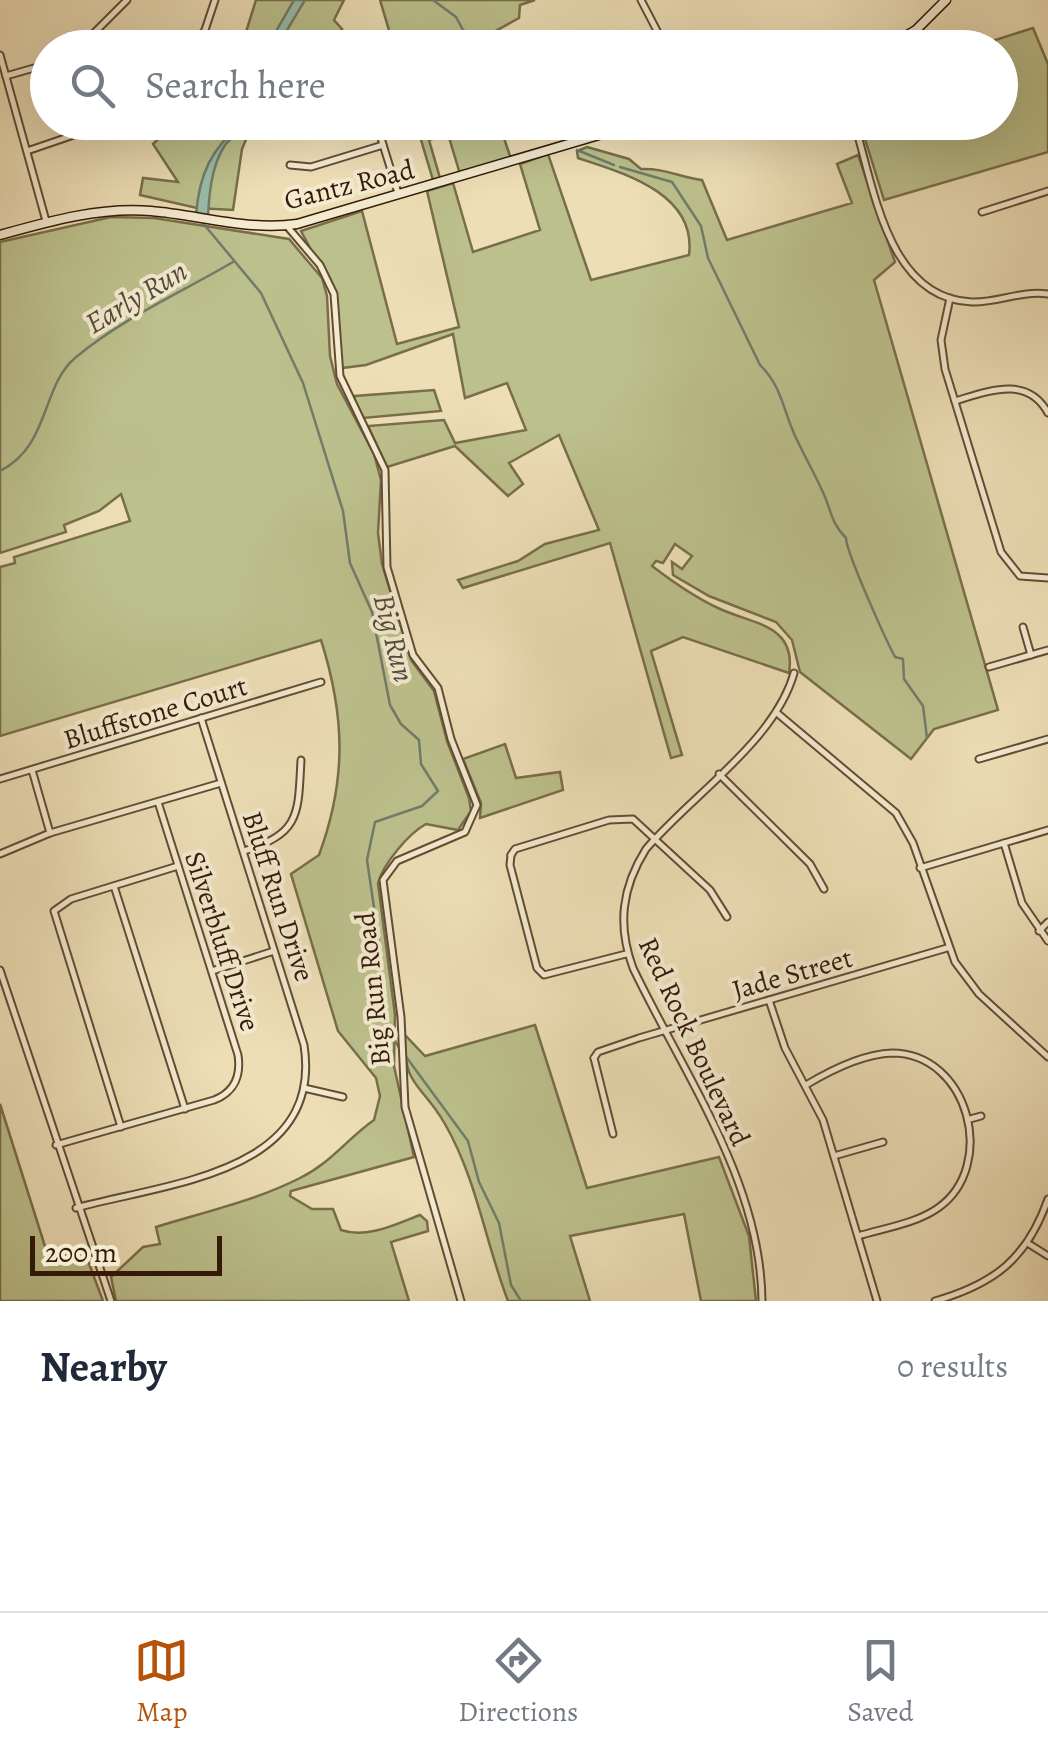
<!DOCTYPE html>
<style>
:root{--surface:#fff;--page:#f2f2f3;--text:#1f2937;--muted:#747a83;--line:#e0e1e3;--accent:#b45309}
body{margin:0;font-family:Alegreya,serif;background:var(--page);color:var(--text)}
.scale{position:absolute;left:30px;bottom:25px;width:192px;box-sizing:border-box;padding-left:10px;border:5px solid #351b07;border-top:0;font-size:28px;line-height:35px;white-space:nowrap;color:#351b07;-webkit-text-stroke:8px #f3ead0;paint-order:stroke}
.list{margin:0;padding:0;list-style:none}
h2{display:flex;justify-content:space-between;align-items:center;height:130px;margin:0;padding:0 40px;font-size:42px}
h2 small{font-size:32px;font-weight:400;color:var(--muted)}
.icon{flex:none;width:55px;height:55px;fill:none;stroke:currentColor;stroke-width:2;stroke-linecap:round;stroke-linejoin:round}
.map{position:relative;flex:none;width:1048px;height:1301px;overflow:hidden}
.search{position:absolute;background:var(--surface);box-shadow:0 10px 40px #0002;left:30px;right:30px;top:30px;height:110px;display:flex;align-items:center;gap:25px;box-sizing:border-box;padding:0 35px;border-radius:55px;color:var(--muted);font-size:38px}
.sheet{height:310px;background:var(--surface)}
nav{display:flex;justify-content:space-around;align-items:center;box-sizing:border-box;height:140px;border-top:2px solid var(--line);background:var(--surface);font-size:28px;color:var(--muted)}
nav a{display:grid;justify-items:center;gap:5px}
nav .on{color:var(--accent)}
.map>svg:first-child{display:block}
.green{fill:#bcc08c;stroke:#786e4a;stroke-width:2.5}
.water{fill:#99bcab;stroke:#717c69;stroke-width:2.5}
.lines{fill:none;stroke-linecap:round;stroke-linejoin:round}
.stream{stroke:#717c69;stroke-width:2.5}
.minor-casing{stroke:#634c33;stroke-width:9}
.secondary-casing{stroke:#351b07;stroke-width:11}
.minor{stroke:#f3ead0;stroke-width:5}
.secondary{stroke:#f3ead0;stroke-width:8}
.labels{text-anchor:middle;stroke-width:8;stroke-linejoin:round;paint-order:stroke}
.street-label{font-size:28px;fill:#351b07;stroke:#f3ead0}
.water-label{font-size:30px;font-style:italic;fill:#534b38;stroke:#f3ead0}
</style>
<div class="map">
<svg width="1048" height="1301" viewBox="0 0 1048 1301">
<rect width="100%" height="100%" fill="#eddeb6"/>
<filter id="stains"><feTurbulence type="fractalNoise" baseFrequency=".002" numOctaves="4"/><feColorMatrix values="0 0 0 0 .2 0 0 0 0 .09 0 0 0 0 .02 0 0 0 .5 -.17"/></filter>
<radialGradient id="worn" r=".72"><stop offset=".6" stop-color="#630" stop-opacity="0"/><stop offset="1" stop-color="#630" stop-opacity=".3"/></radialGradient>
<g class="green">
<path d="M256,0h88l-10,20 8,9 -17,18 -84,1z"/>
<path d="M380,0h155l-15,5 -1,13 -25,14 11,16 -111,-1z"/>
<path d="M1033,28l15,36v88l-164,48 -24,-77h27l6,15 50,-15 57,-1v-74l-9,-1 -2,-5z"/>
<path d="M175,123h78l-11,26 -9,61 -36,-2 -57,-13 3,-17 35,4 -25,-38z"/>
<path d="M416,123h83l12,36 -51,15 -12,-40 -19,6 11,38 -7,2z"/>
<path d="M587,147l42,12 12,10c23,-1 38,8 61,11l25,60 125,-37 -15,-39 21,-9 37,107 -21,18 124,430 -64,19 -23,30 -111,-87 -8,-32 -16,-18 -67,-26 -36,-21 -1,-13 10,7 10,-13 -17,-12 -12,19 -7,-2 -4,5c21,16 42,31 66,42 33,16 79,16 71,65l-106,-36 -32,14 31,104 -11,3 -61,-215 -147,45 -5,-8 60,-19 27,-17 54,-14 -40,-95 -50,28 14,21 -15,12 -53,-50 -68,21 -19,-41 76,-6 11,23 71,-13 -19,-47 -42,15 -12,-64 -87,31 -24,3 -8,-75 -33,-62 61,-20 35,133 62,-17 -32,-136 26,-8 20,69 67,-22 -20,-66 28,-10 43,126 98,-25c8,-62 -66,-82 -111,-97l-1,-7z"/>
<path d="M111,217l43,1 135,21 33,39 5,18 3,60 7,28 37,70 7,26 -3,53 4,31 29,96 23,31 13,50 22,57 2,13 -13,19 -32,-6c-18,10 -42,39 -48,59l17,132 -1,51 20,91 -123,34 -1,5 22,13h21l8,21c26,9 55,-6 79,-15l7,6 1,10 -37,11 18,59h-293l-5,-24 32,-30 17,-3 -4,-17c48,-15 99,-26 144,-49 31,-15 48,-40 74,-58l6,-24 -4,-18 -38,-47 -47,-157 28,-19c28,-76 26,-139 2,-215l-321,96v-169l15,-4 -1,-6 116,-36 -9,-27 -22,17 -35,14 2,7 -66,21v-311z"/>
<path d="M434,390l7,21 -78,7 -9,-18 1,-4z"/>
<path d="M505,744l11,34 44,-6 3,18 -83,28 1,-15 -18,-44z"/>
<path d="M535,1025l52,163 132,-31 30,79 7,65h-55l-17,-87 -114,22 20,65h-82c-23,-60 -31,-121 -63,-177 -24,-42 -42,-36 -40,-89l20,21z"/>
<path d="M0,1104l49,155 35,-9 19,51h-103z"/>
</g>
<g class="water">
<path d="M294,0h11l-28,47h-10z"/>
<path d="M243,123h6c-6,8 -18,14 -24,22 -14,21 -16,51 -17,72l-12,-2c3,-40 15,-67 47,-92z"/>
</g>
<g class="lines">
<g class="stream">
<path d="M433,0l23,17 7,13 36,18"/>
<path d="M555,122l10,18"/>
<path d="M577,150l37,15"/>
<path d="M620,167l52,15 29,44 7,32 52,107c23,22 24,50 37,75 9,19 20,38 28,57 7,17 7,27 21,41 0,14 40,102 49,119l8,2 1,20 19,27 4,32"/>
<path d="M202,222l59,71 42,90 40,128 7,52 22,49 18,93 11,19 18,16 2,24 17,27 -16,15 -47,16 -8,38 13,88 -2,40 3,25 18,35"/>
<path d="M0,471c50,-25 41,-84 75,-113 46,-39 107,-66 158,-96"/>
<path d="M404,1054l64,87 11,41 20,41 12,62 10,16"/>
</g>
<defs>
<g id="minor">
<path d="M641,0l25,48"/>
<path d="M351,39l3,9"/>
<path d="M79,48l48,-48"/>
<path d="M191,48l14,-18 10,-30"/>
<path d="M0,55l46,166"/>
<path d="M6,76l42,-12"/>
<path d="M376,122l22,71"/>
<path d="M854,122c20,64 33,177 118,180 26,1 49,-12 76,-8"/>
<path d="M27,151l85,-29"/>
<path d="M290,165l21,2 72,-22"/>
<path d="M982,212l66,-21"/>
<path d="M286,225l34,40 14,29 6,82 45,94 2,97 26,88 25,33 13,51 26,66 -12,27 -68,29 -14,19 18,137 4,90 56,194"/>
<path d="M950,298l-9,42 4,29 56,183 19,24 28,2"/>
<path d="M955,401c34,-10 72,-26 93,12"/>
<path d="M1023,627l8,28"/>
<path d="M989,667l59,-17"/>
<path d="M777,713l119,100 17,30 42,119 24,32 69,63"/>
<path d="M979,759l69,-20"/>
<path d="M32,770l18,63"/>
<path d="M719,774l91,90 14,25"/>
<path d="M0,779l321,-97"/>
<path d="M1004,843l18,60 26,38"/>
<path d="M244,851c57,-18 54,-37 57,-91"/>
<path d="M0,854l50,-21 171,-50"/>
<path d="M511,855l4,-6 94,-29 24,-1 77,71 17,27"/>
<path d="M511,855l-1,10 27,103 7,7 82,-21"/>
<path d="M920,868l128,-38"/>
<path d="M114,886l71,223"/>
<path d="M1039,931l9,-9"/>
<path d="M0,970l111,331"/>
<path d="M212,971l62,-20"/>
<path d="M769,1000l16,48 38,72 54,181"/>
<path d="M594,1058l4,-6 41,-14 308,-90"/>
<path d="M594,1058l19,76"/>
<path d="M806,1085c25,-15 56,-31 86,-32 77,0 106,113 46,155 -23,16 -54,20 -80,28"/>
<path d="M304,1088l39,9"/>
<path d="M970,1119l11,-3"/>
<path d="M121,1127l-67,-216 17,-12 107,-33"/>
<path d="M56,1145l158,-45c21,-8 27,-25 24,-45l-80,-253"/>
<path d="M834,1156l49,-14"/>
<path d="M76,1208c90,-25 248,-34 228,-163l-103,-327"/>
<path d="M1029,1244l19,12"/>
<path d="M762,1301c-1,-120 -79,-228 -129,-333 -16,-43 -11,-81 13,-119 46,-54 129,-108 148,-176"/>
<path d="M935,1301c59,-17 92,-42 113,-102"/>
</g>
<g id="secondary">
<path d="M886,48l30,-18 30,-30"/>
<path d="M0,235c50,-14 99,-28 151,-24 48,4 97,20 146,13l346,-102"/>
</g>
</defs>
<use href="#minor" class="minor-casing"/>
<use href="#secondary" class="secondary-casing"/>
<use href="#minor" class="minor"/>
<use href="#secondary" class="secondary"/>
</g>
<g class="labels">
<g class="street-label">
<text transform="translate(349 184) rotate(-14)" y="10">Gantz Road</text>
<text transform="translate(155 712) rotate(-17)" y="10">Bluffstone Court</text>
<text transform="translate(279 896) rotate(72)" y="10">Bluff Run Drive</text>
<text transform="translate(223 941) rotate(72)" y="10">Silverbluff Drive</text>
<text transform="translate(792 973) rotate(-16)" y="10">Jade Street</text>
<text transform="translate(372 989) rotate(-96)" y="10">Big Run Road</text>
<text transform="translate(695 1041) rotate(65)" y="10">Red Rock Boulevard</text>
</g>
<g class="water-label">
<text transform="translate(136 297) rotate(-31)" y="10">Early Run</text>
<text transform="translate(394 638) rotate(76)" y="10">Big Run</text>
</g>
</g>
<rect width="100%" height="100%" filter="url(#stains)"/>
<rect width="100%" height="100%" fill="url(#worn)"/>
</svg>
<div class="scale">200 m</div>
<div class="search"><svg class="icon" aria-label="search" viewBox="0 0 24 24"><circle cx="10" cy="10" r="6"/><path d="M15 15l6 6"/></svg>Search here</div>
</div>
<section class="sheet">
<h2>Nearby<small>0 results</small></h2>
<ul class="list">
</ul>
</section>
<nav>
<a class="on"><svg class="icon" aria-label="map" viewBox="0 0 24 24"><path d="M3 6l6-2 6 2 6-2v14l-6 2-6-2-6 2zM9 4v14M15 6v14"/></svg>Map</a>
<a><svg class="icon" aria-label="directions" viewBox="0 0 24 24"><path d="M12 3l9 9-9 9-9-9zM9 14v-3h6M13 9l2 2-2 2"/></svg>Directions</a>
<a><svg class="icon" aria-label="saved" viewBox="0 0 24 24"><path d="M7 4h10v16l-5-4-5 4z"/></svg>Saved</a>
</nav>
